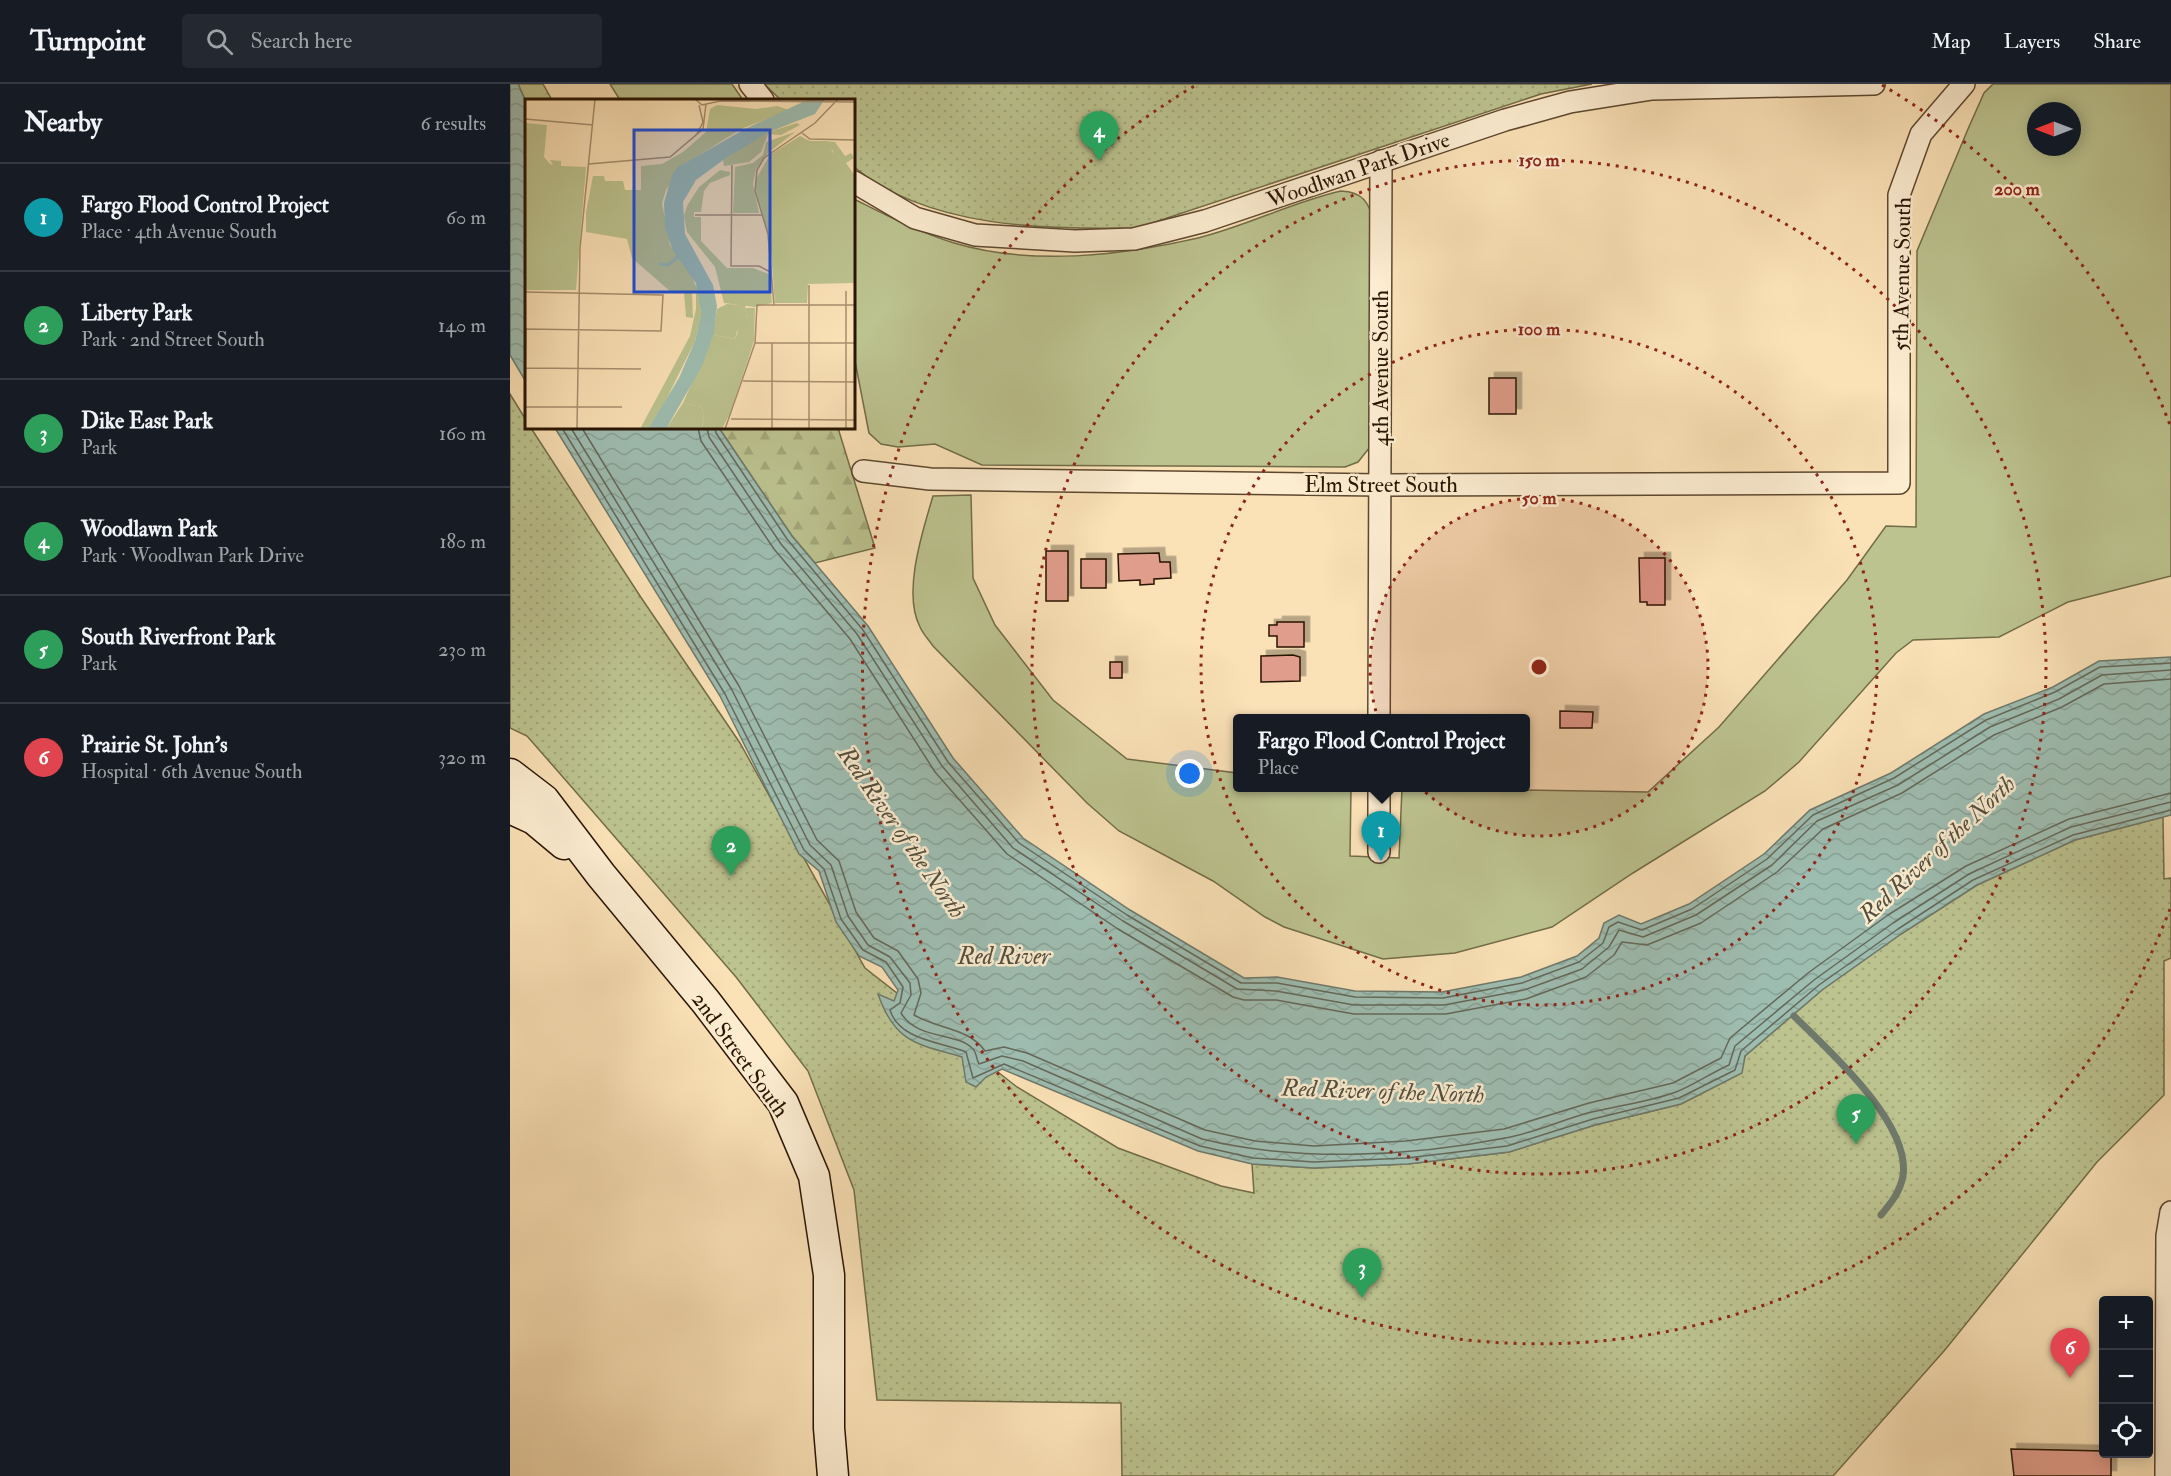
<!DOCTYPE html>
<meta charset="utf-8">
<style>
:root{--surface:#171b24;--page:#242831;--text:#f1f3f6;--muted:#9ea1a6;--line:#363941;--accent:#d93025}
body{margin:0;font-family:"IM FELL Double Pica",serif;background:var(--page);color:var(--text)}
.controls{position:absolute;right:18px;bottom:18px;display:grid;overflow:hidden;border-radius:6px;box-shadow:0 3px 15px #0003}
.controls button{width:54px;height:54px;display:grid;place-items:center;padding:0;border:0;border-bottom:2px solid var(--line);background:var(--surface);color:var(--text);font:30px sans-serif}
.compass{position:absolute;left:1517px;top:18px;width:54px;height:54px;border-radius:50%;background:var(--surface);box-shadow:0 3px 15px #0003;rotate:270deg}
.you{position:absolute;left:680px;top:690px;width:21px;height:21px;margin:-15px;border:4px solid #fff;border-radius:50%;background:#1a73e8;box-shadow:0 0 0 9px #1a73e833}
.badge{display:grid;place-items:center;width:39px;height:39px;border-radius:50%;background:var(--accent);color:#fff;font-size:20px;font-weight:700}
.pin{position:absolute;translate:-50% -50px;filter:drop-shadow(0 2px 3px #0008)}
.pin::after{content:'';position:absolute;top:32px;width:21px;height:18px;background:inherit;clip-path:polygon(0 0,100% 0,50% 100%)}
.popup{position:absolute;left:723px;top:630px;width:297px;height:78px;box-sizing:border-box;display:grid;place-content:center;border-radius:6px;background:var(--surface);filter:drop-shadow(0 2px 4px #0005);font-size:20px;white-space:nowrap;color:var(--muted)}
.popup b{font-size:22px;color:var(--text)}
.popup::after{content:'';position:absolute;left:50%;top:100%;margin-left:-12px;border:12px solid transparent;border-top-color:var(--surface)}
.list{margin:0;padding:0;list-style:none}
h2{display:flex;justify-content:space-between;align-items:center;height:78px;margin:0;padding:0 24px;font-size:26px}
h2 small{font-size:20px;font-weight:400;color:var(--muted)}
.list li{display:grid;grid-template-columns:39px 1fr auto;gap:18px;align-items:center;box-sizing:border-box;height:108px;padding:0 24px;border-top:2px solid var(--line)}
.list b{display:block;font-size:22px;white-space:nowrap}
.list p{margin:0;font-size:20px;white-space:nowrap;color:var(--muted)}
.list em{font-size:20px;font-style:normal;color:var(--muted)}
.icon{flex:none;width:33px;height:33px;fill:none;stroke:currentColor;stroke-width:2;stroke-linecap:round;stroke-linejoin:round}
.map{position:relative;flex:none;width:1661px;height:1392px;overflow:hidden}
header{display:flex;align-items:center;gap:36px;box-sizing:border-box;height:84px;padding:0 30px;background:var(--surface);border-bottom:2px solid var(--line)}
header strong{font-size:28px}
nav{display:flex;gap:33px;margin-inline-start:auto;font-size:21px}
.search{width:420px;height:54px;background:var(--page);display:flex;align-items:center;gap:15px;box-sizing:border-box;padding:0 21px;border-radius:6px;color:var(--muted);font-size:22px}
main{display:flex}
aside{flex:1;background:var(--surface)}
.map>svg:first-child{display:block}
.grass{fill:#bcc38f;stroke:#726c48;stroke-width:1.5;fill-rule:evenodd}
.forest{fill:url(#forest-firs);stroke:#726c48;stroke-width:1.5}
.park{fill:url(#park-dots);stroke:#726c48;stroke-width:1.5}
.water{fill:url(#water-waves);stroke:#6f796b;stroke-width:1.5}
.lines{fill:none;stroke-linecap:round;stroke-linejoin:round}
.shore{stroke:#64685a;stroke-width:1.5}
.stream{stroke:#6f796b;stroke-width:7}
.building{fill:#e19d8b;stroke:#291402;stroke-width:1.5;filter:url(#shadow)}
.street-casing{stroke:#5d472f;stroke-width:24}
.secondary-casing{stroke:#291402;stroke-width:33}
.street{stroke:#fcecd0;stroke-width:21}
.secondary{stroke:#fcecd0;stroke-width:30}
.ring{fill:none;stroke:#8f2418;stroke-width:3;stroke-dasharray:3 6}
.labels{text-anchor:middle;stroke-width:5;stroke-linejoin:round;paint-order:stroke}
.street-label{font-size:22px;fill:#291402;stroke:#fcecd0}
.water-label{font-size:24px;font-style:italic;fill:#524f3f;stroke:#fcecd0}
.inset-river{fill:none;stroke:#9ebdb1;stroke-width:3}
.inset-road{fill:none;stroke:#a68f6e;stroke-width:1.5}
.view{fill:#1d4ed8;fill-opacity:0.15;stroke:#1d4ed8;stroke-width:3}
.inset-edge{fill:none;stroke:#291402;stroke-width:3}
.centre{fill:#8f2418;stroke:#fcecd0;stroke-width:3}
.ring-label{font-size:18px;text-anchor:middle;font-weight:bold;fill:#8f2418;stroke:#fcecd0;stroke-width:5;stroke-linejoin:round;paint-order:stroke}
</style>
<header>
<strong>Turnpoint</strong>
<div class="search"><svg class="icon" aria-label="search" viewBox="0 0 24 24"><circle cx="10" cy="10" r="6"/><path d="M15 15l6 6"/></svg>Search here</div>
<nav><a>Map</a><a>Layers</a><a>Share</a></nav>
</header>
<main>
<aside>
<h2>Nearby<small>6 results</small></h2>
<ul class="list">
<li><span class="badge" style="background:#0f9aa8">1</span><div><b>Fargo Flood Control Project</b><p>Place · 4th Avenue South</p></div><em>60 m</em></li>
<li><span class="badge" style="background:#2e9e5b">2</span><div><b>Liberty Park</b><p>Park · 2nd Street South</p></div><em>140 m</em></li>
<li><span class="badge" style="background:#2e9e5b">3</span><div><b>Dike East Park</b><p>Park</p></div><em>160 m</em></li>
<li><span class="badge" style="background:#2e9e5b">4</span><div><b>Woodlawn Park</b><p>Park · Woodlwan Park Drive</p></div><em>180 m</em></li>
<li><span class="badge" style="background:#2e9e5b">5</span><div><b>South Riverfront Park</b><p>Park</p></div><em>230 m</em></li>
<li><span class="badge" style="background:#e0444e">6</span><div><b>Prairie St. John's</b><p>Hospital · 6th Avenue South</p></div><em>320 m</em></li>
</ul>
</aside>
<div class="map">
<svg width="1661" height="1392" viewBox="0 0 1661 1392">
<defs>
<pattern id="forest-firs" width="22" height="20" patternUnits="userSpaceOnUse" patternTransform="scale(1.5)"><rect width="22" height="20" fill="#bcc38f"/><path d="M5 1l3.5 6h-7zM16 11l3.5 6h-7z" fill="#a2a77a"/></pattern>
<pattern id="park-dots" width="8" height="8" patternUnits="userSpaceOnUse" patternTransform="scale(1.5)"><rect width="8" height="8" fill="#bcc38f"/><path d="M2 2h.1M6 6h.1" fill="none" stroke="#a2a77a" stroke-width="1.8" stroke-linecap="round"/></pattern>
<pattern id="water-waves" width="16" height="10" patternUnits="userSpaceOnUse" patternTransform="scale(1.5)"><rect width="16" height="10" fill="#9ebdb1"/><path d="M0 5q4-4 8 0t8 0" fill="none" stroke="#88a297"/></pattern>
<filter id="shadow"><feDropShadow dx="5.5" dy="-5.5" stdDeviation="0" flood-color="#0004"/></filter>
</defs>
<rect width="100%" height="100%" fill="#fae1b6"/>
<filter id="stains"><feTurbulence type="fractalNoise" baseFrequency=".00333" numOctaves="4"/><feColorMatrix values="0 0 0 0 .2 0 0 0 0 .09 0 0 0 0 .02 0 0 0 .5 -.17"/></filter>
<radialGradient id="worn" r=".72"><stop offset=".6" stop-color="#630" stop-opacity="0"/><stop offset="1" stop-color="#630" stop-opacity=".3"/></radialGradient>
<g class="grass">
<path d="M100,0h122l11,16h-123z"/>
<path d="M1483,0h178v492l-103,26 -69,35 -86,3 -17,13 -97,109 -34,29 -132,82 -81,54 -97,26 -72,6 -99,-32 -19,-10 -52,-36 -94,-50 -32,-28 -154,-157c-4,-6 -10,-12 -13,-19 -18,-34 3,-97 13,-131l38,-1 2,83 22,47 58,75 74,59 110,14v15h114l-1,68 49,2 3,-70 246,4 71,-65 128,-147 39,-54 30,1 1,-276 51,-122 16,-36zM1526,27h36v36h-36z"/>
<path d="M831,107c22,1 28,11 33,32l-4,224 -12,15 -13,5 -363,-2 -47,-21 -37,3 -17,-3 -12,-11 -15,-77v-157c32,16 64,33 100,44 78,23 165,13 244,-5 49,-12 94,-36 143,-47z"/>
</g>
<g class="forest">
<path d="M8,0h25l9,16 -26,2z"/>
<path d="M209,344h119l37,120 -60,15 -23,-27z"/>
</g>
<g class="park">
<path d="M254,0h828l-51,10 -404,134c-91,2 -210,0 -283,-61v-67h-73z"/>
<path d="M0,310l16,26v8h5l109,168 100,147 125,225 152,119 101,61 103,38 33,7 -2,-29 62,4 94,-4 101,-12 86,-27 86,-21 60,-31 4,-17 77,-66 79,-56 76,-49 98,-45 88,-23 1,62 7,-1v80l-7,3v134l-67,67 -153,189 -111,125h-711l-1,-73 -244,-3 -23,-210 -46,-119 -72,-94 -167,-193 -42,-48 -17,-8z"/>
</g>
<g class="water">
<path d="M0,0h8l8,18v280l-16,-27z"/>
<path d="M45,344h164l73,108 76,90 85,132 70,80 107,72 114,68 33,-1 78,14 87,1 79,-15 56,-21 22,-18 5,-15 15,-8 22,9 48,-20 75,-50 46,-44 81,-37 93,-59 69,-27 46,-26 72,-4v158l-96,25 -98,45 -76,49 -79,56 -77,66 -3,17 -61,31 -86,21 -86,27 -101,12 -94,4 -62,-4 -54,-13 -196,-82 -16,8 -10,10 -10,-5 -4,-25c-45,-13 -67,-14 -84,-63l16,7 4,-11 -16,-23 -23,-11 -23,-34 -17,-51 -20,-17 -79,-158z"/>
</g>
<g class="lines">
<g class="shore">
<path d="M52,344l163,266 79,156 20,19 17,50 22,31 23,12 17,25 -3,16 -10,7c9,30 51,32 76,42l7,26 31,-14 196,82 53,12 61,4 93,-4 100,-12 86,-27 86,-21 56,-28 6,-19 78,-66 79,-56 75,-49 100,-45 98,-25"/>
<path d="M61,344l161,262 78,155 21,20 17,51 20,29 22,12 20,26 1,12 -10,18c16,27 55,19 71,35 5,4 4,11 7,16l23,-8 21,5 179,78c94,23 208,18 303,-1 30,-5 58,-19 87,-26 28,-7 57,-10 84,-20 18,-7 35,-19 53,-27l6,-19 79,-66 79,-57 76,-49 102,-47 100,-25"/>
<path d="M72,344l157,258 78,154 22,21 17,51 18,26 24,13 20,28 3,14 -7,22c24,14 55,13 71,36l19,-4 23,6 178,77 50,11 59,5 92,-5 98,-12 85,-26 84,-20 48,-25 9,-20 78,-65 80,-58 78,-49 103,-47 102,-26"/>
<path d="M188,344l3,13 73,108 76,90 85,133 72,82 111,75 115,68 11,3h32l78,14h92l80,-15 60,-22 28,-22 8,-13 25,3 54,-22 76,-51 46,-43 79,-36 92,-58 68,-28 42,-23 67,-5"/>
<path d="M197,344l2,9 72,107 76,90 85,132 71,82 110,73 114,68 39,2 78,14h90l80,-15 58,-21 27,-22 10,-17 24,7 53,-22 76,-50 45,-44 81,-36 92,-58 69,-28 43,-24 69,-5"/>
<path d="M205,344l1,5 71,106 76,91 85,132 71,81 108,72 114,68h36l78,14 88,1 79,-15 57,-21 24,-19 6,-16 9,-5 24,8 50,-21 75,-50 46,-44 81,-37 92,-58 69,-28 45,-25 71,-4"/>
</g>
<path class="stream" d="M1284,932c34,34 117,107 109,160 -3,16 -12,27 -22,39"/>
</g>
<g class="building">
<rect x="979" y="294" width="27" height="36"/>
<rect x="536" y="467" width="22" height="50"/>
<path d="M649,469l1,9h10l1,16 -17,1v5l-14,1v-5l-21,1 -1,-27z"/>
<path d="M1129,474h26v47h-18v-3h-7z"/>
<rect x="571" y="475" width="25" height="29"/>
<path d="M767,538h27v25h-27v-11h-8v-11h8z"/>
<path d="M783,571l7,2v24l-39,1v-26z"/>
<rect x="600" y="578" width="12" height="16"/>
<path d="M1050,627l33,1 -1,16h-32z"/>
<path d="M1501,1365l93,2v3h7v22h-97z"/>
</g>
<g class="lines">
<defs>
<g id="street">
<path d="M240,0l13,16"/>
<path d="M344,98l61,36 60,17 100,6 59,-2 71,-18 300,-101 65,-18 82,-13 222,-5"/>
<path d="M353,387l67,8 450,6 519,-2v-288l22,-61 43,-50"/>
<path d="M869,634l2,-557"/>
<path d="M869,768v-64"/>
<path d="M1656,1392l1,-240 4,-24"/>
</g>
<g id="secondary">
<path d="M0,690l34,26 57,75 105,127 77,101 31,73 15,99v153l4,48"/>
<path d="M0,724l24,11 30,25"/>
</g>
</defs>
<use href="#street" class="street-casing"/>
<use href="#secondary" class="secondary-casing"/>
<use href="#street" class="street"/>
<use href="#secondary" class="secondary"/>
</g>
<circle cx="1029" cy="583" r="169" fill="#8f2418" fill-opacity=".12"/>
<g class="ring">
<circle cx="1029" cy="583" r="169"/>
<circle cx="1029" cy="583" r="338"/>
<circle cx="1029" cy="583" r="507"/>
<path d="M1660 825A676 676 0 1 1 686 1M1372 1A676 676 0 0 1 1660 341"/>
</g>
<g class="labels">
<g class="street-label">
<text transform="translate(848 85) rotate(-19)" y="8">Woodlwan Park Drive</text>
<text transform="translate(1391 190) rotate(-89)" y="8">5th Avenue South</text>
<text transform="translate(870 284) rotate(-90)" y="8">4th Avenue South</text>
<text x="871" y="408">Elm Street South</text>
<text transform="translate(231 970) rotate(54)" y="8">2nd Street South</text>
</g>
<g class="water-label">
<text transform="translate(392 748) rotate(55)" y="8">Red River of the North</text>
<text transform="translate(1427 765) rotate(-43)" y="8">Red River of the North</text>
<text x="494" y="880">Red River</text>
<text transform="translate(873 1007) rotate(2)" y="8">Red River of the North</text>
</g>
</g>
<g transform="translate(15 15)">
<rect width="330" height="330" fill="#fae1b6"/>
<path d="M270,33l-27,21 -12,16 -3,15 6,29h-26l2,-46 18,-4 10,-8 3,-13zM195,71l10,2v3l-20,8 -6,8 -3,21h-7v5h7v24l26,27h26l16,6 3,29 -17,4 -31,-4 -9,-36 -28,-35 -3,-16 3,-10 12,-19zM171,184l5,31 -6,27 -32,65 -15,23h-8l50,-93 6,-27zM220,209h10l-1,33 -24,72 -8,16h-21l3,-9 -2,-13 -19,-4 30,-68 22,4 7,-19 5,-1z" fill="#bcc38f"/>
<path d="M272,24l3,2 -19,10 -13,-1 -7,18 -12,10 -25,4 -1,-6 22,-15 24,-13zM298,42l12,1 10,14 6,-3 3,5 -8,5 9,13v24l-21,-40 -1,-9zM202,205l18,1 2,15 -5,3 5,9 -10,-1 -2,8 -22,-4 4,-26zM158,304l19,4 2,13 -3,9h-35z" fill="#bcc38f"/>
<path d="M192,6l39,4 21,-3 12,4 -48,19 -58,36 -17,25 -4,13 8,42 21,28 7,19h-6l1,26 -7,-1 -2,-25h-13l-39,-34 -5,-19 -41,-7v-20l7,-36h11l1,5h18l2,9h16v-24l21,-2 21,-12 23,-20 4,-23zM0,24l22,2 -3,32 6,7 3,1 -3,-5 11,1v5l25,1 -10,123h-51zM275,37l10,5h17l28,55v87l-47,1 -1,19h-32l-5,-63 -14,-48v-13l14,-24z" fill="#bcc38f"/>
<path d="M300,0l-10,15 -46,18 -43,26 -30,22 -13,22 2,32 28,51 4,21 -3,27 -12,33 -36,63h-18l31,-51 16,-37 6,-27 -5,-31 -23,-32 -8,-23 -1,-25 8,-28 6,-8 67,-38 62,-29z" fill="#9ebdb1"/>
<path class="inset-river" d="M134,165l9,1 11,-9"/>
<path class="inset-road" d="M170,0l7,6 18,-4 135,1M0,20l68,6M277,34l8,6 45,1M172,35l6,-12 -4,-17M64,65l81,-7 33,-28 3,-25M207,66l-1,101h28l11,6M170,116h67M284,186v144M0,193l138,3 -2,36 -135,-2 -1,66M249,206l-6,-71 -13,-43 2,-21 7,-12 51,-35 23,-24M230,244h100M0,269l116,1M218,282l112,1M0,308h97M206,320l124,1M52,330l3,-181 15,-149M200,330l30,-86 2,-38h98M247,330v-86M321,330v-138"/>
<path class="view" d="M109,31h136v162h-136z"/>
<rect width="330" height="330" class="inset-edge"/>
</g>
<circle cx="1029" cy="583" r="9" class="centre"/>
<g class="ring-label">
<text x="1029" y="82">150 m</text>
<text x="1507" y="111">200 m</text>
<text x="1029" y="251">100 m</text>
<text x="1029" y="420">50 m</text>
</g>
<rect width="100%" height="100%" filter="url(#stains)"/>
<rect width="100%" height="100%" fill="url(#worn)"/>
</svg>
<div class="controls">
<button>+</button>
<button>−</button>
<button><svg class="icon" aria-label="locate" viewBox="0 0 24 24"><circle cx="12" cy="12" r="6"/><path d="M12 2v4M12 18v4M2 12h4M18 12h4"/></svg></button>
</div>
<svg class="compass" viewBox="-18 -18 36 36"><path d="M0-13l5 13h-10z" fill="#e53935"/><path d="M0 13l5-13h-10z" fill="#9ea1a6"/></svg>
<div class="you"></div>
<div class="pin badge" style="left:871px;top:777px;background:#0f9aa8">1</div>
<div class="popup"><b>Fargo Flood Control Project</b>Place</div>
<div class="pin badge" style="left:221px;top:792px;background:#2e9e5b">2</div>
<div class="pin badge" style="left:852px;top:1214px;background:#2e9e5b">3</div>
<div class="pin badge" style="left:589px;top:77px;background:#2e9e5b">4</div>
<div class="pin badge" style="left:1346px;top:1060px;background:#2e9e5b">5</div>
<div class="pin badge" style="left:1560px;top:1294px;background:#e0444e">6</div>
</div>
</main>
